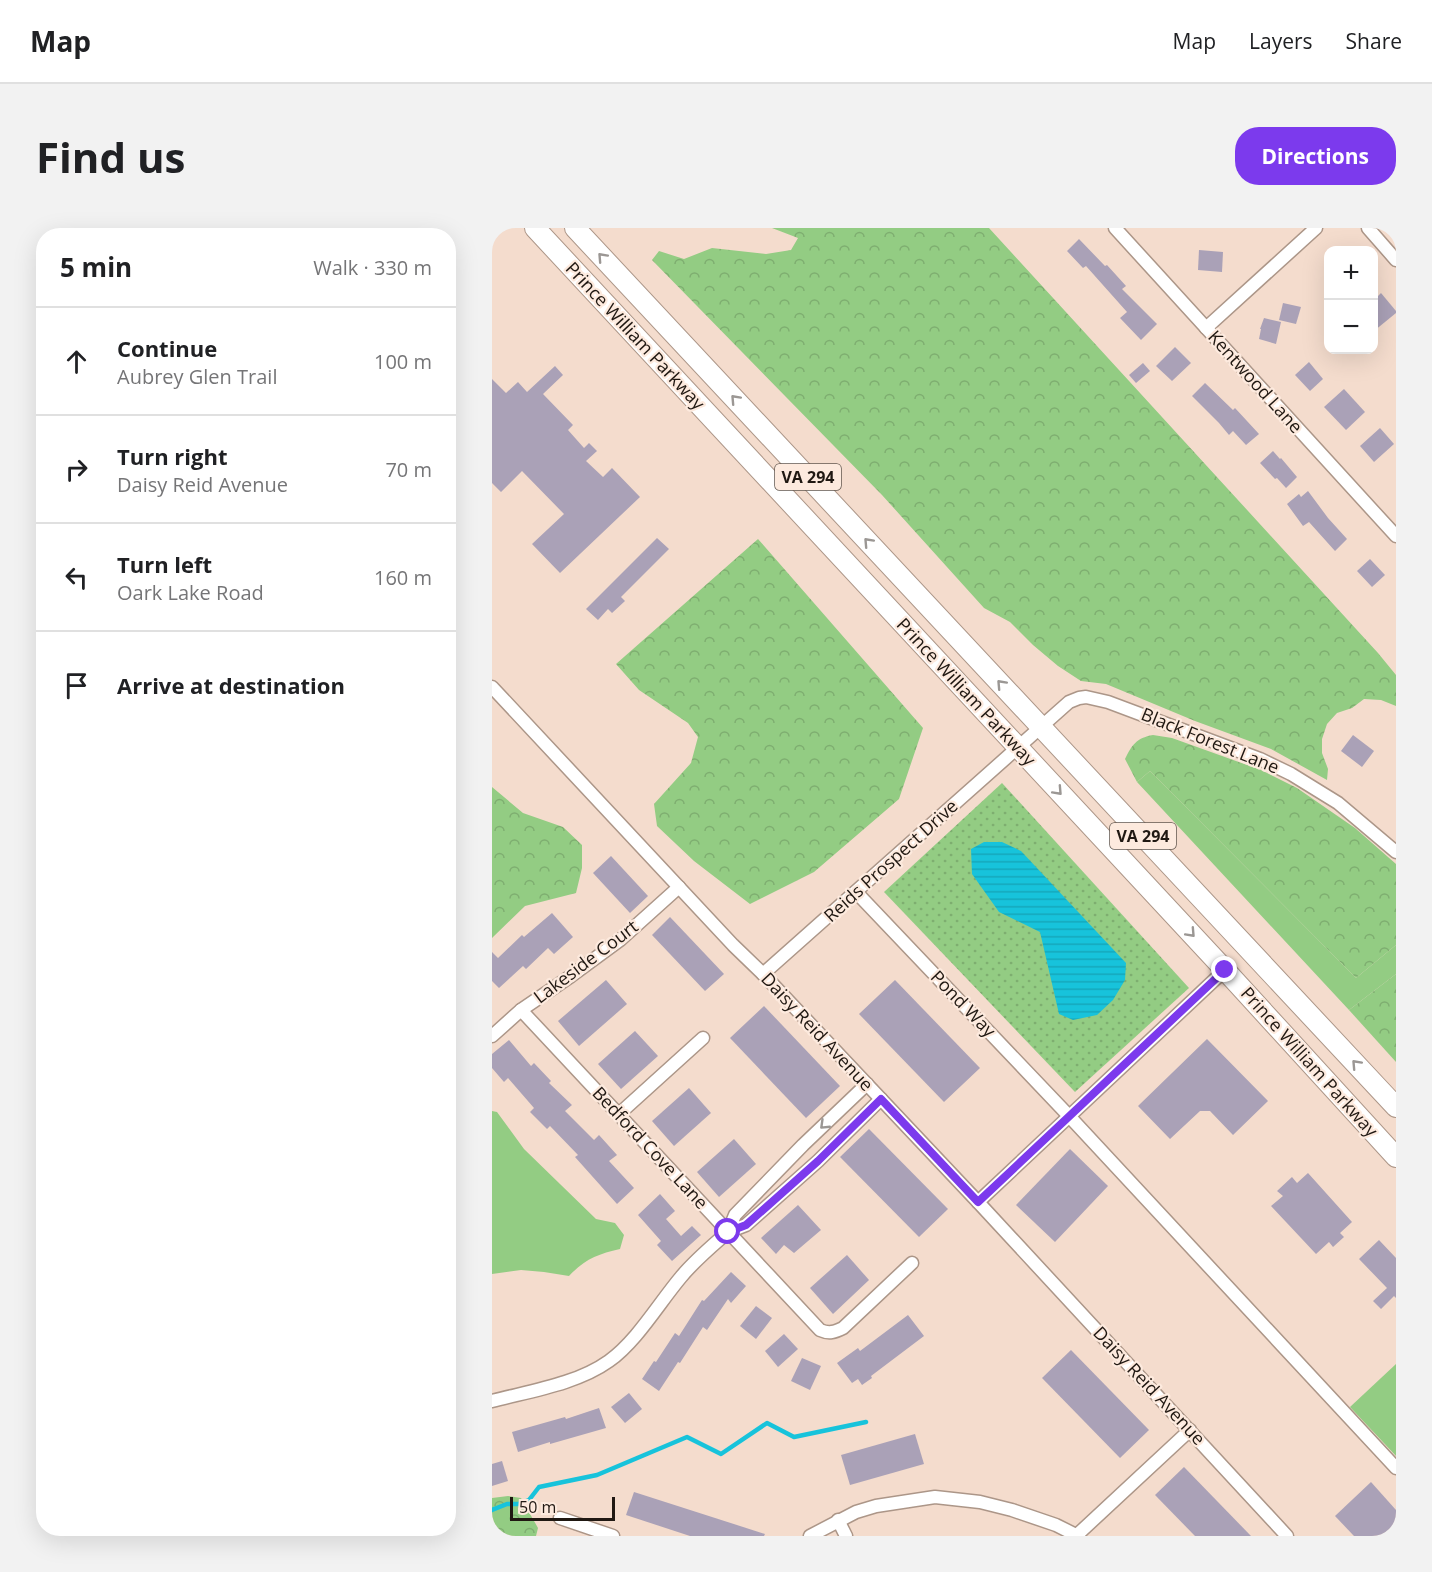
<!DOCTYPE html>
<meta charset="utf-8">
<style>
:root{--surface:#fff;--page:#f2f2f2;--text:#202124;--muted:#757577;--line:#e0e0e0;--accent:#7c3aed}
body{margin:0;font-family:"Open Sans",sans-serif;background:var(--page);color:var(--text)}
.controls{position:absolute;right:18px;top:18px;display:grid;overflow:hidden;border-radius:12px;box-shadow:0 6px 24px #0002}
.controls button{width:54px;height:54px;display:grid;place-items:center;padding:0;border:0;border-bottom:2px solid var(--line);background:var(--surface);color:var(--text);font:30px sans-serif}
.scale{position:absolute;left:18px;bottom:15px;width:105px;box-sizing:border-box;padding-left:6px;border:3px solid #201812;border-top:0;font-size:16px;line-height:21px;white-space:nowrap;color:#201812;-webkit-text-stroke:4px #fdeade;paint-order:stroke}
.stop{position:absolute;width:18px;height:18px;margin:-14px;border:4px solid #7c3aed;border-radius:50%;background:#fff}
.stop.end{background:#7c3aed;border-color:#fff;box-shadow:0 2px 6px #0008}
.list{margin:0;padding:0;list-style:none}
h2{display:flex;justify-content:space-between;align-items:center;height:78px;margin:0;padding:0 24px;font-size:26px}
h2 small{font-size:20px;font-weight:400;color:var(--muted)}
.list li{display:grid;grid-template-columns:39px 1fr auto;gap:18px;align-items:center;box-sizing:border-box;height:108px;padding:0 24px;border-top:2px solid var(--line)}
.list b{display:block;font-size:22px;white-space:nowrap}
.list p{margin:0;font-size:20px;white-space:nowrap;color:var(--muted)}
.list em{font-size:20px;font-style:normal;color:var(--muted)}
.icon{flex:none;width:33px;height:33px;fill:none;stroke:currentColor;stroke-width:2;stroke-linecap:round;stroke-linejoin:round}
.map{position:relative;flex:none;width:904px;height:1308px;overflow:hidden;border-radius:24px}
header{display:flex;align-items:center;gap:36px;box-sizing:border-box;height:84px;padding:0 30px;background:var(--surface);border-bottom:2px solid var(--line)}
header strong{font-size:28px}
nav{display:flex;gap:33px;margin-inline-start:auto;font-size:21px}
.intro{display:flex;align-items:center;justify-content:space-between;box-sizing:border-box;height:144px;padding:0 36px}
h1{margin:0;font-size:42px}
.button{padding:15px 27px;border-radius:24px;background:var(--accent);color:#fff;font-size:21px;font-weight:700}
main{display:flex;gap:36px;padding:0 36px}
aside{flex:1;background:var(--surface);border-radius:24px;box-shadow:0 6px 24px #0002}
.map>svg:first-child{display:block}
.grass{fill:#93cc83}
.forest{fill:url(#forest-crowns)}
.park{fill:url(#park-dots)}
.water{fill:url(#water-rules)}
.lines{fill:none;stroke-linecap:round;stroke-linejoin:round}
.stream{stroke:#17c3db;stroke-width:4.5}
.building{fill:#aaa1b7}
.minor-casing{stroke:#ac9688;stroke-width:15}
.trunk-casing{stroke:#ac9688;stroke-width:22}
.minor{stroke:#fff;stroke-width:12}
.trunk{stroke:#fff;stroke-width:20}
.oneway{stroke:#9b9794}
.route{stroke:#7c3aed;stroke-width:8}
.labels{text-anchor:middle;stroke-width:4.5;stroke-linejoin:round;paint-order:stroke}
.shield{fill:#fdeade;stroke:#62574f;stroke-width:1.5}
.shield-label{font-size:16px;font-weight:bold;fill:#201812}
.street-label{font-size:18px;fill:#201812;stroke:#fdeade}
</style>
<header>
<strong>Map</strong>
<nav><a>Map</a><a>Layers</a><a>Share</a></nav>
</header>
<div class="intro"><h1>Find us</h1><a class="button">Directions</a></div>
<main>
<aside>
<h2>5 min<small>Walk · 330 m</small></h2>
<ul class="list">
<li><svg class="icon" aria-label="ahead" viewBox="0 0 24 24"><path d="M12 20V5M6 11l6-6 6 6"/></svg><div><b>Continue</b><p>Aubrey Glen Trail</p></div><em>100 m</em></li>
<li><svg class="icon" aria-label="right" viewBox="0 0 24 24"><path d="M7 20v-9h11M14 6l5 5-5 5"/></svg><div><b>Turn right</b><p>Daisy Reid Avenue</p></div><em>70 m</em></li>
<li><svg class="icon" aria-label="left" viewBox="0 0 24 24"><path d="M17 20v-9H6M10 6l-5 5 5 5"/></svg><div><b>Turn left</b><p>Oark Lake Road</p></div><em>160 m</em></li>
<li><svg class="icon" aria-label="arrive" viewBox="0 0 24 24"><path d="M6 21V4h12l-3 4 3 4H6"/></svg><div><b>Arrive at destination</b></div></li>
</ul>
</aside>
<div class="map">
<svg width="904" height="1308" viewBox="0 0 904 1308">
<defs>
<pattern id="forest-crowns" width="20" height="18" patternUnits="userSpaceOnUse" patternTransform="scale(1.5)"><rect width="20" height="18" fill="#93cc83"/><path d="M2 6a3 3 0 1 1 6 0M12 15a3 3 0 1 1 6 0" fill="none" stroke="#7eae70"/></pattern>
<pattern id="park-dots" width="8" height="8" patternUnits="userSpaceOnUse" patternTransform="scale(1.5)"><rect width="8" height="8" fill="#93cc83"/><path d="M2 2h.1M6 6h.1" fill="none" stroke="#7eae70" stroke-width="1.8" stroke-linecap="round"/></pattern>
<pattern id="water-rules" width="6" height="5" patternUnits="userSpaceOnUse" patternTransform="scale(1.5)"><rect width="6" height="5" fill="#17c3db"/><path d="M0 2.5h6" fill="none" stroke="#15a7bb"/></pattern>
</defs>
<rect width="100%" height="100%" fill="#f4dccd"/>
<g class="grass">
<path d="M658,543l206,207 40,-33v29l-47,36 -212,-228z"/>
<path d="M0,883l5,1 27,37 72,70 19,4 9,12 -4,14c-22,5 -35,10 -51,27l-25,-4 -23,-2 -29,4z"/>
<path d="M904,1136v92l-46,-49z"/>
</g>
<g class="forest">
<path d="M280,0h217l389,425 18,22v31l-15,-6 -17,-1 -12,9 -15,5 -10,11 -5,15v14l6,16 -1,11 -56,-31 -76,-28 -89,-37 -25,-3 -23,-15 -25,-21 -23,-23 -26,-14 -102,-113 -230,-235 7,-9 25,8 28,-11 54,6 25,-4 7,-12z"/>
<path d="M266,311l165,189 -24,71 -85,73 -64,32 -56,-43 -37,-35 -3,-22 37,-41 7,-26 -10,-14 -49,-33 -23,-26z"/>
<path d="M661,507l19,3 89,32 36,18 58,40 41,36v81l-40,33 -206,-207 -13,11 -12,-23c7,-14 11,-21 28,-24z"/>
<path d="M0,559l31,26 40,14 19,18v23l-6,25 -51,13 -33,32z"/>
<path d="M904,746v88l-47,-52z"/>
<path d="M16,1268l13,2 17,30 -2,8h-44v-38z"/>
</g>
<path class="park" d="M510,555l187,205 -114,104 -191,-200z"/>
<path class="water" d="M492,614h18l19,9 105,112 -1,17 -12,20 -16,15 -24,5 -14,-6 -19,-82 -41,-20 -27,-38 -1,-25z"/>
<g class="lines">
<path class="stream" d="M0,1282l15,-6h11l11,-4 10,-13 58,-12 90,-38 34,17 46,-31 27,14 72,-15"/>
</g>
<g class="building">
<path d="M587,11l26,27 2,-1 19,21 -4,3 35,35 -16,16 -21,-22 7,-6 -41,-46 -3,2 -16,-17z"/>
<path d="M707,22l24,2 -1,20 -24,-2z"/>
<path d="M889,65l15,18v2l-22,18v-31z"/>
<path d="M791,75l18,4 -5,17 -17,-4z"/>
<path d="M772,90l17,4 -5,22 -17,-5 2,-10h-1z"/>
<path d="M683,119l16,16 -19,18 -16,-15z"/>
<path d="M817,134l14,17 -13,12 -15,-16z"/>
<path d="M651,135l7,8 -14,12 -7,-8z"/>
<path d="M63,138l8,9 -20,19 30,31 -5,5 16,18 5,-5 8,8 -11,10 17,16 9,-9 28,29 -80,76 -28,-29 32,-30 -42,-43 -21,21 -9,-9v-104l14,14 12,-11 9,10z"/>
<path d="M713,155l28,27 2,-2 24,26 -13,11 -13,-14 -4,4 -10,-12 -27,-27z"/>
<path d="M852,161l21,23 -19,18 -22,-23z"/>
<path d="M888,200l14,16 -20,18 -14,-16z"/>
<path d="M781,223l7,8 1,-1 16,19 -11,11 -9,-10 -2,1 -15,-16z"/>
<path d="M816,263l20,27 19,21 -12,12 -26,-29 -6,4 -16,-22 12,-10 2,3z"/>
<path d="M165,310l12,11 -48,48 4,4 -13,12 -4,-4 -10,11 -12,-11z"/>
<path d="M878,331l15,16 -13,12 -15,-16z"/>
<path d="M861,507l21,16 -12,16 -21,-16z"/>
<path d="M119,628l37,40 -18,17 -37,-40z"/>
<path d="M60,685l21,24 -19,17 -6,-6 -22,21 -3,-3 -24,22 -7,-7v-29l6,6 24,-23 2,2z"/>
<path d="M178,689l54,57 -19,17 -53,-56z"/>
<path d="M114,752l21,24 -48,42 -21,-25z"/>
<path d="M403,752l85,88 -36,34 -85,-88z"/>
<path d="M272,778l76,80 -34,32 -76,-80z"/>
<path d="M143,803l23,25 -37,33 -23,-25z"/>
<path d="M715,811l61,62 -35,34 -23,-24h-10l-30,28 -32,-33z"/>
<path d="M17,812l22,26 3,-3 17,18 -2,2 23,22 -7,6 29,29 5,-5 18,20 -8,6 25,27 -17,16 -42,-47 3,-2 -28,-29 -3,3 -17,-17 4,-4 -26,-30 -4,4 -12,-14v-14z"/>
<path d="M197,860l22,25 -37,33 -22,-25z"/>
<path d="M377,901l79,80 -29,28 -79,-80z"/>
<path d="M242,911l22,25 -37,33 -22,-25z"/>
<path d="M578,921l38,37 -53,56 -39,-37z"/>
<path d="M816,945l44,49 -12,11 4,4 -11,10 -4,-5 -13,12 -45,-48 12,-10 -6,-5 15,-14 5,6z"/>
<path d="M168,966l15,17 -9,8 15,17 11,-10 9,9 -29,26 -15,-16 4,-4 -23,-26z"/>
<path d="M306,977l23,25 -27,23 -10,-8 -8,9 -15,-16z"/>
<path d="M887,1012l17,18v40l-2,-2 -13,13 -8,-8 14,-13 -28,-29z"/>
<path d="M355,1027l22,25 -36,34 -23,-26z"/>
<path d="M239,1044l15,14 -15,17 -3,-4 -21,31 -4,-3 -23,36 -2,-1 -19,29 -17,-12 12,-18 2,1 19,-29 4,3 23,-36 2,1z"/>
<path d="M264,1078l16,12 -16,21 -16,-13z"/>
<path d="M416,1087l16,21 -53,40 1,2 -10,7 -4,-6 -6,4 -15,-20 21,-15 2,3z"/>
<path d="M292,1106l14,15 -20,18 -13,-16z"/>
<path d="M579,1122l78,80 -29,28 -78,-80z"/>
<path d="M310,1130l19,8 -11,24 -19,-9z"/>
<path d="M137,1165l13,16 -17,14 -14,-16z"/>
<path d="M107,1180l7,20 -56,16v-2l-32,10 -6,-20 53,-15 1,2z"/>
<path d="M423,1206l9,30 -74,21 -9,-30z"/>
<path d="M10,1233l6,20 -16,5v-22z"/>
<path d="M692,1239l67,69h-56l-40,-41z"/>
<path d="M879,1254l25,28v26h-42l-19,-20z"/>
<path d="M142,1264l131,42 -1,2h-74l-64,-21z"/>
</g>
<g class="lines">
<defs>
<g id="minor">
<path d="M623,0l281,308"/>
<path d="M876,0l28,32"/>
<path d="M714,100l110,-100"/>
<path d="M0,459l241,258 30,29 215,228 309,334"/>
<path d="M364,664l213,224 327,352"/>
<path d="M271,746l306,-272 10,-4 7,-1 22,5 152,57 31,15 47,29 58,49"/>
<path d="M29,782l299,320c9,4 15,2 23,-2l69,-65"/>
<path d="M0,808l29,-26 50,-34 49,-36 59,-53"/>
<path d="M375,856l-64,61 -68,70 -7,17 18,-7 72,-64 63,-62"/>
<path d="M127,886l84,-76"/>
<path d="M486,974l247,-232"/>
<path d="M0,1173c38,-10 85,-17 117,-40 28,-20 50,-58 72,-84 14,-17 31,-31 47,-45"/>
<path d="M68,1290l53,18"/>
<path d="M346,1292l8,16"/>
<path d="M585,1307l113,-105"/>
<path d="M318,1308l46,-24 20,-6 59,-9 45,5 32,8 44,15 22,11"/>
</g>
<g id="trunk">
<path d="M43,0l690,742 171,187"/>
<path d="M83,0l821,879"/>
</g>
</defs>
<use href="#minor" class="minor-casing"/>
<use href="#trunk" class="trunk-casing"/>
<use href="#minor" class="minor"/>
<use href="#trunk" class="trunk"/>
</g>
<defs><path id="oneway-chevron" d="M-2-3.5L2.5 0L-2 3.5" fill="none" stroke-width="1.6" stroke-linecap="round" stroke-linejoin="round" transform="scale(1.5)"/></defs>
<g class="oneway">
<use href="#oneway-chevron" transform="translate(110 29) rotate(-133)"/>
<use href="#oneway-chevron" transform="translate(243 171) rotate(-133)"/>
<use href="#oneway-chevron" transform="translate(376 314) rotate(-133)"/>
<use href="#oneway-chevron" transform="translate(509 456) rotate(-133)"/>
<use href="#oneway-chevron" transform="translate(566 563) rotate(47)"/>
<use href="#oneway-chevron" transform="translate(699 705) rotate(47)"/>
<use href="#oneway-chevron" transform="translate(864 836) rotate(-133)"/>
<use href="#oneway-chevron" transform="translate(332 897) rotate(136)"/>
</g>
<g class="lines">
<path class="route" d="M236,1004l18,-7 72,-64 63,-62 97,103 247,-232"/>
</g>
<g class="labels">
<g class="shield">
<rect x="283" y="236" width="66" height="26" rx="4.5"/>
<rect x="618" y="595" width="66" height="26" rx="4.5"/>
</g>
<g class="shield-label">
<text x="316" y="255">VA 294</text>
<text x="651" y="614">VA 294</text>
</g>
<g class="street-label">
<text transform="translate(143 108) rotate(47)" y="6">Prince William Parkway</text>
<text transform="translate(763 154) rotate(48)" y="6">Kentwood Lane</text>
<text transform="translate(474 464) rotate(47)" y="6">Prince William Parkway</text>
<text transform="translate(718 513) rotate(22)" y="6">Black Forest Lane</text>
<text transform="translate(399 633) rotate(-42)" y="6">Reids Prospect Drive</text>
<text transform="translate(94 734) rotate(-37)" y="6">Lakeside Court</text>
<text transform="translate(471 776) rotate(46)" y="6">Pond Way</text>
<text transform="translate(325 804) rotate(47)" y="6">Daisy Reid Avenue</text>
<text transform="translate(817 834) rotate(48)" y="6">Prince William Parkway</text>
<text transform="translate(158 920) rotate(47)" y="6">Bedford Cove Lane</text>
<text transform="translate(657 1158) rotate(47)" y="6">Daisy Reid Avenue</text>
</g>
</g>
</svg>
<div class="controls">
<button>+</button>
<button>−</button>
</div>
<div class="scale">50 m</div>
<div class="stop" style="left:236px;top:1004px"></div>
<div class="stop end" style="left:733px;top:742px"></div>
</div>
</main>
